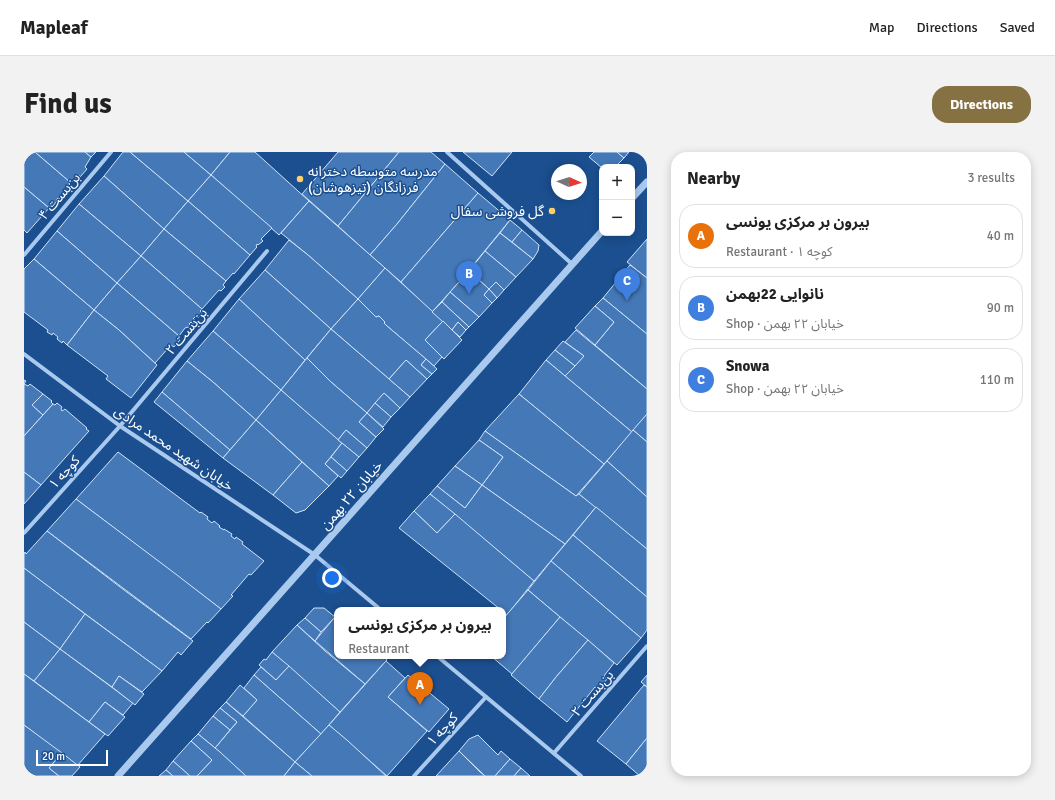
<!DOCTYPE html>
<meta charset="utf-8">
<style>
:root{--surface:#fff;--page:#f2f2f2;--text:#222;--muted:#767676;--line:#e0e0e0;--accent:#857141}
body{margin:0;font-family:Signika,"Noto Sans Arabic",sans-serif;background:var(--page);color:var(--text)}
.controls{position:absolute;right:12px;top:12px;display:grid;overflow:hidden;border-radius:8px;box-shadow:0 2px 10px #0003}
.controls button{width:36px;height:36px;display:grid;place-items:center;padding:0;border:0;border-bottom:1px solid var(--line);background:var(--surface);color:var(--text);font:20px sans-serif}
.compass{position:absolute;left:527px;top:12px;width:36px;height:36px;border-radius:50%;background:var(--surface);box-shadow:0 2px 10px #0003;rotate:93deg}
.scale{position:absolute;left:12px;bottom:10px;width:72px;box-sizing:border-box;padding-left:4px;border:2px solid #fff;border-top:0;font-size:11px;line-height:14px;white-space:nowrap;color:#fff;-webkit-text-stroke:3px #1b4f8f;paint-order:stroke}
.you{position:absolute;left:308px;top:426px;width:14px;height:14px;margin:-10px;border:3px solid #fff;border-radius:50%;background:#1a73e8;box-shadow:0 0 0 6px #1a73e833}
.badge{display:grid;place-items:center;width:26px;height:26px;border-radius:50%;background:var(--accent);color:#fff;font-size:13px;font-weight:700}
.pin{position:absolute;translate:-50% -33px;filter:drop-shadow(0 1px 2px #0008)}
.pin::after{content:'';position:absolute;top:21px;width:14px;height:12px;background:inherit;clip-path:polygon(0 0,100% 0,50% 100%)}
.popup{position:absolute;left:310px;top:455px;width:172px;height:52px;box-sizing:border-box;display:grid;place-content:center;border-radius:8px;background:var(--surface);filter:drop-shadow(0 1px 3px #0005);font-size:13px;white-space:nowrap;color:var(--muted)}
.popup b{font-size:15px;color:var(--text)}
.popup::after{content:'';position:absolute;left:50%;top:100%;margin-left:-8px;border:8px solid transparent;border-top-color:var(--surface)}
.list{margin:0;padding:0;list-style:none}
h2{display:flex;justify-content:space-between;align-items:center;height:52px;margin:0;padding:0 16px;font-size:17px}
h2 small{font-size:13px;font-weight:400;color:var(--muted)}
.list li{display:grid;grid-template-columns:26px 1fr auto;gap:12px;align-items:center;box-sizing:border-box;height:64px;margin:0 8px 8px;padding:0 8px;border:1px solid var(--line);border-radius:16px}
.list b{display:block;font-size:15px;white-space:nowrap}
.list p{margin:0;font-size:13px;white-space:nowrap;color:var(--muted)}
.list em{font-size:13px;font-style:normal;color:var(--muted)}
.map{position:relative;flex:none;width:623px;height:624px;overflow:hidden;border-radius:16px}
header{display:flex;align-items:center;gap:24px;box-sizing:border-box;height:56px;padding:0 20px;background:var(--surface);border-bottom:1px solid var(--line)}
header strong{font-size:19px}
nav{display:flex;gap:22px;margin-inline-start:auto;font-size:14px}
.intro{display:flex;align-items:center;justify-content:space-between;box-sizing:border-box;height:96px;padding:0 24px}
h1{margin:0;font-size:28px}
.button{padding:10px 18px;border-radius:16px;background:var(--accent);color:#fff;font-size:14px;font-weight:700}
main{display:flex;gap:24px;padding:0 24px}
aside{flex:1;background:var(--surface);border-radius:16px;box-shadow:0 2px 10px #0003}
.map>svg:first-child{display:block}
.building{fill:#4478b7;stroke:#cfe3fa}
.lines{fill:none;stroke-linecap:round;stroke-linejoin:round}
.minor{stroke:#a9c9ee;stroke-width:4}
.tertiary{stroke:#a9c9ee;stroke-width:7}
.poi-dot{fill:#ffd166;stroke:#1b4f8f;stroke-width:1.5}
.labels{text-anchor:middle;stroke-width:3;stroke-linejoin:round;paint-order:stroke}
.poi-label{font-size:14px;fill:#fff;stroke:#1b4f8f;text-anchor:start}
.street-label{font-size:14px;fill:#fff;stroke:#1b4f8f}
</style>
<header>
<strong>Mapleaf</strong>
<nav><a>Map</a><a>Directions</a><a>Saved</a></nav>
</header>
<div class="intro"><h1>Find us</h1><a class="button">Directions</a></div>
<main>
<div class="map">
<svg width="623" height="624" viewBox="0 0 623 624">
<rect width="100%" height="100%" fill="#1b4f8f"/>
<g class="building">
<path d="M0,0h11l35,30 -1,2 2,2 -5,4v-1l-2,3 1,1 -6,6 -1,-1 -2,2 1,1 -5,6 -1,-2 -2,3 -25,-21z"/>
<path d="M11,0h50l6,5 -6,10 2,2 -7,8 -1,-2 -6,7 -1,-1 -2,1z"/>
<path d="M61,0h11l-5,5z"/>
<path d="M99,0h7l58,49 -24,28 -60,-53z"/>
<path d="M106,0h54l27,23 -23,26z"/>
<path d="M160,0h46l-19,23z"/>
<path d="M206,0h25l54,49 -30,34 -68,-60z"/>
<path d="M314,0h61l-61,74 -36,-32z"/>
<path d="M375,0h32l14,12 -48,60 -27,31 -32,-29z"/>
<path d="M439,0h49l-20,24z"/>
<path d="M570,0h23l7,6 -9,9 -13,1 -13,-11z"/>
<path d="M593,0h12l-5,6z"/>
<path d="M421,12l33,29 -77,89 -31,-27 27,-31z"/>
<path d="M187,23l61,53 -11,11 2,2 -5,4 -1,-1 -1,2 1,1 -7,8 -62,-54z"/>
<path d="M80,24l60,53 -23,27 -62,-52z"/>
<path d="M0,35l25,21 -22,25 -3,-3z"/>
<path d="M454,41l32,27 -50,61 -28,31 -31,-30z"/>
<path d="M164,49l62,54 -16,19 -1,-1 -7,8 -62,-52z"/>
<path d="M285,49l76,67 -27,31 -50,-44 -27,-22z"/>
<path d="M55,52l62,52 -24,27 -60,-52z"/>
<path d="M486,68l12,10 -10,12 -12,-9z"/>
<path d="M140,77l62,52 -3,4 2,2 -4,4 -2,-1 -17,19 -61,-53z"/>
<path d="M498,78l17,15 -1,6 -5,8 -21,-17z"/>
<path d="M33,79l60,52 -23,27 -60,-51z"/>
<path d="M476,81l33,26 -17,18 -31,-26z"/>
<path d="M623,87v39l-20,-16z"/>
<path d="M265,88l19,15 50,44 -27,30 -66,-59z"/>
<path d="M461,99l31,26 -12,13 -8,-8 -7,7 -20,-18z"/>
<path d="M117,104l61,53 -2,2 2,2 -4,5 -2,-2 -3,3 3,2 -3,3 -2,-2 -2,2 2,2 -2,2 -2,-1 -2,1 -6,8 -62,-53z"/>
<path d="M10,107l60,51 -27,35 -4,-4 -1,2 -5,-4 1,-2 -5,-4 -1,2 -5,-3 1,-2 -24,-18v-43z"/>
<path d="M606,113l17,13v56l-44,-36z"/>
<path d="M361,116l58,53 -18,19 17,17 -8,9 -47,-40 -3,-3 1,-1 -6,-6 -3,1 -18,-18z"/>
<path d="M241,118l66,59 -26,31 -66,-61z"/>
<path d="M445,119l20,18 -5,6 8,8 -13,14 -29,-25z"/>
<path d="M472,130l8,8 -7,8 -8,-9z"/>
<path d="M93,131l62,53 -1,2 2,2 -6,7 -3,-2 -16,18 -36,-33 -25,-20z"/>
<path d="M465,137l8,9 -5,5 -8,-8z"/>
<path d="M426,140l29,25 -10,10 -27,-25z"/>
<path d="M579,146l44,36v55l-52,-44 19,-23 -19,-16z"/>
<path d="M215,147l66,61 -24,30 -68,-59z"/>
<path d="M334,147l18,18 3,-1 6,6 -1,1 3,3 39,33 -5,6 11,9 -5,5 -21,-19 -17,19 -58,-50z"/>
<path d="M418,150l27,25 -3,3 -8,-8 -6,8 -20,-18z"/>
<path d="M571,154l19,16 -19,23 -20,-17z"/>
<path d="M70,158l25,20 38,35 -26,33 -25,-19 2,-3 -41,-31z"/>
<path d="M419,169l19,19 -18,19 -19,-19z"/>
<path d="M434,170l8,8 -6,7 -8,-7z"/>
<path d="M307,177l79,68 -10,11 -16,-15 -17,20 -36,-31 -24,-24z"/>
<path d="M552,178l71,59v25l-15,18 -67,-56 19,-20 -19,-14z"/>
<path d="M189,179l68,59 -25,30 -43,-38 -26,-21z"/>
<path d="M539,189l21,15 -9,10 -20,-16z"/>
<path d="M531,198l20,16 -10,10 -19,-16z"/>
<path d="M283,206l24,24 36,31 -8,9 17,15 -9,11 -21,-18 -8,10 -57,-50z"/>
<path d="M402,207l11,10 -5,5 -11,-9z"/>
<path d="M382,208l21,19 -17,18 -21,-18z"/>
<path d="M522,208l86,72 -28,32 -85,-70z"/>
<path d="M163,209l26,21 43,38 -26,30 -68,-58z"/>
<path d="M0,228l2,1 -2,3 4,2 2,-2 13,10 -11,11 11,10 -19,21z"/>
<path d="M257,238l61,53 -17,21 13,12 -9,10 -73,-66z"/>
<path d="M138,240l68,58 -7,8 -69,-56z"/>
<path d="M360,241l16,15 -9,9 -16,-14z"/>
<path d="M19,242l9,7 -1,1 2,2 -10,11 -11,-10z"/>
<path d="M495,242l85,70 -28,32 -91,-65z"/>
<path d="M33,251l5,4 -1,2 1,2 3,-2 22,19 -1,1 3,2 -48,54 -17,-13v-36l29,-32 2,1z"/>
<path d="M351,251l16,14 -8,10 -16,-14z"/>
<path d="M343,261l17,16 -8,8 -17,-15z"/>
<path d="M623,262v28l-14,-12z"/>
<path d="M232,268l46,42 -29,33 -50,-37z"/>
<path d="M322,278l21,18 -8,9 -21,-17z"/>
<path d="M609,278l14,12v55l-40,-36z"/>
<path d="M461,279l91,65 3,-2 17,13 -31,37 -83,-59 21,-28 -24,-17z"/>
<path d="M455,288l24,17 -21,28 -27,-19z"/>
<path d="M318,291l17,14 -12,14 -16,-14z"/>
<path d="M94,300l82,61 1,-1 7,5 -1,2 5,4 2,-2 6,5 -1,1 5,3v-1l8,5 -1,2 4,3 1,-2 7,5 -1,2 22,17 -13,14 -2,-1 -18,21 2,1 -12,13 -145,-110z"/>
<path d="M307,305l16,14 -6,7 -16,-14z"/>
<path d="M583,309l40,36v52l-68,-55z"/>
<path d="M278,310l27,24 -24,24 -9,3 -23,-18z"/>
<path d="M431,314l27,19 -17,23 -28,-22z"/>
<path d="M0,320l17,13 -17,19z"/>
<path d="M458,333l83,59 -31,37 -104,-87 7,-8 28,22z"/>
<path d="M406,342l25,20 -18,19 -23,-22z"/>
<path d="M52,347l101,76 44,34 -13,14 -1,-1 -16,17 -144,-108z"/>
<path d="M572,355l51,42v48l-74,-62z"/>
<path d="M390,359l23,22 18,-19 79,67 -27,34 -4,-3v-2h-2l-102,-82z"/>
<path d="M23,379l77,59 69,51 -12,14 -3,-3 -16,19 -125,-93 -13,-10v-14l1,-2 1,2z"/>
<path d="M549,383l74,62v33l-6,8 -90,-77z"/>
<path d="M527,409l90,77 -24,27 -89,-75z"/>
<path d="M0,416l61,46 -25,35 -36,-27z"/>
<path d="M504,438l32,27 -48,57 -21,-18h12v-37z"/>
<path d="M290,456h10l11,9 -14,15 -16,-14z"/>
<path d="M61,462l77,57 -20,21 -23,-16 -7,11 -52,-38z"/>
<path d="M311,465l2,2v37h46l4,4 -22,24 -50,-43z"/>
<path d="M536,465l28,23 -32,37 -17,22 -28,-24z"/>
<path d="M281,466l16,14 -6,9 -18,-16z"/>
<path d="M0,470l36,27 -26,32 -10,-7z"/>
<path d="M273,473l28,26 40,33 -25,28 -68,-60z"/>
<path d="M564,488l26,23 -10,13 3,3 -8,11 -4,-3 -28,35 -28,-23 17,-22z"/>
<path d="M36,497l73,54 -10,12 -18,-13 -16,20 -55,-41z"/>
<path d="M248,500l17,14 -13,14 -17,-15 5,-6 2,1z"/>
<path d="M362,509l19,17 -17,19 39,34 -40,45 -58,-51z"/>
<path d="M265,514l51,46 -19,22 -67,-59 7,-8 15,13z"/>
<path d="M0,522l81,60 -28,32 -53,-41z"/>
<path d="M230,523l67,59 -26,28 -52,-46 14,-16 -13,-12z"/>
<path d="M384,523l41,34 -20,23 -41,-35z"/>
<path d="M623,523v12l-6,-5z"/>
<path d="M95,524l25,18 -9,11 -23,-18z"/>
<path d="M216,533l17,15 -14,16 -17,-14z"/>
<path d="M620,533l3,2v51l-21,26 -29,-23z"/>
<path d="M81,550l20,15 -17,19 -19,-14z"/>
<path d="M202,550l69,60 -11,14h-38l-31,-28 22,-26 -17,-14z"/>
<path d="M196,556l17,14 -7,8 -17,-14z"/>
<path d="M189,564l17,14 -15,18 -17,-14z"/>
<path d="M0,573l38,28 -13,15 10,8h-35z"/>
<path d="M305,573l19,16 38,35h-74l-17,-14z"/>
<path d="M174,582l22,18 26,24h-49l15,-16 -21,-19z"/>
<path d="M454,583l20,20 3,-4 9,8 -15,17h-10l-26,-25 10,-12z"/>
<path d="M623,586v38h-7l-14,-12z"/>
<path d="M167,589l21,19 -15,16h-7l-17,-15z"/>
<path d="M435,599l21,21 5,4h-49z"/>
<path d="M38,601l18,14 -8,9h-13l-10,-8z"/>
<path d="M486,607l11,9 -7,8h-19z"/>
<path d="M149,609l17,15h-17l-7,-6z"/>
<path d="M271,610l17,14h-28z"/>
<path d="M497,616l9,8h-16z"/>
<path d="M142,618l7,6h-14z"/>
</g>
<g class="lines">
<g class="minor">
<path d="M423,0l125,112"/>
<path d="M0,103l87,-103"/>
<path d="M0,202l96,72 195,129 66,55"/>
<path d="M0,381l96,-107 147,-175"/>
<path d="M413,504l144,120"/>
<path d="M530,601l93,-107"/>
<path d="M390,624l72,-79"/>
</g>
<g class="tertiary">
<path d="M608,46l15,-16"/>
<path d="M94,624l484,-545"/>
</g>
</g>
<g class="poi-dot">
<circle cx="276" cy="27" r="4"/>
<circle cx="528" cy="59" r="4"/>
</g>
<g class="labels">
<g class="poi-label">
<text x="284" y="24">مدرسه متوسطه دخترانه<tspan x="284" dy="16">فرزانگان (تیزهوشان)</tspan></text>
<text x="520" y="64" text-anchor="end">گل فروشی سفال</text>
</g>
<g class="street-label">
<text transform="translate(35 44) rotate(-50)" y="5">بن‌بست ۴</text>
<text transform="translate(162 179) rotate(-50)" y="5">بن‌بست ۲</text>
<text transform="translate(150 296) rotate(34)" y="5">خیابان شهید محمد مرادی</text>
<text transform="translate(40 320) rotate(-48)" y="5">کوچه ۱</text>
<text transform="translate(327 343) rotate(-49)" y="5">خیابان ۲۲ بهمن</text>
<text transform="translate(568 541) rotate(-49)" y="5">بن‌بست ۲</text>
<text transform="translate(418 577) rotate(-47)" y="5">کوچه ۱</text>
</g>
</g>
</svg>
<div class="controls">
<button>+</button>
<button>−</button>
</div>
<svg class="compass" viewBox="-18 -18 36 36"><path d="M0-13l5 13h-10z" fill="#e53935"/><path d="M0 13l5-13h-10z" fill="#767676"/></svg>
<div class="scale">20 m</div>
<div class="you"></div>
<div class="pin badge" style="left:396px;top:553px;background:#e8710a">A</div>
<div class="popup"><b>بیرون بر مرکزی یونسی</b>Restaurant</div>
<div class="pin badge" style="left:445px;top:142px;background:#3f7fe0">B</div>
<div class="pin badge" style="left:603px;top:149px;background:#3f7fe0">C</div>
</div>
<aside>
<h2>Nearby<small>3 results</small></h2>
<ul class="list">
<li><span class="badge" style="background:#e8710a">A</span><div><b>بیرون بر مرکزی یونسی</b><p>Restaurant · کوچه ۱</p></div><em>40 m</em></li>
<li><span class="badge" style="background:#3f7fe0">B</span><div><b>نانوایی 22بهمن</b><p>Shop · خیابان ۲۲ بهمن</p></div><em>90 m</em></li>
<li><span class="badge" style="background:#3f7fe0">C</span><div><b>Snowa</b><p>Shop · خیابان ۲۲ بهمن</p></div><em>110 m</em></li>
</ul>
</aside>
</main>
